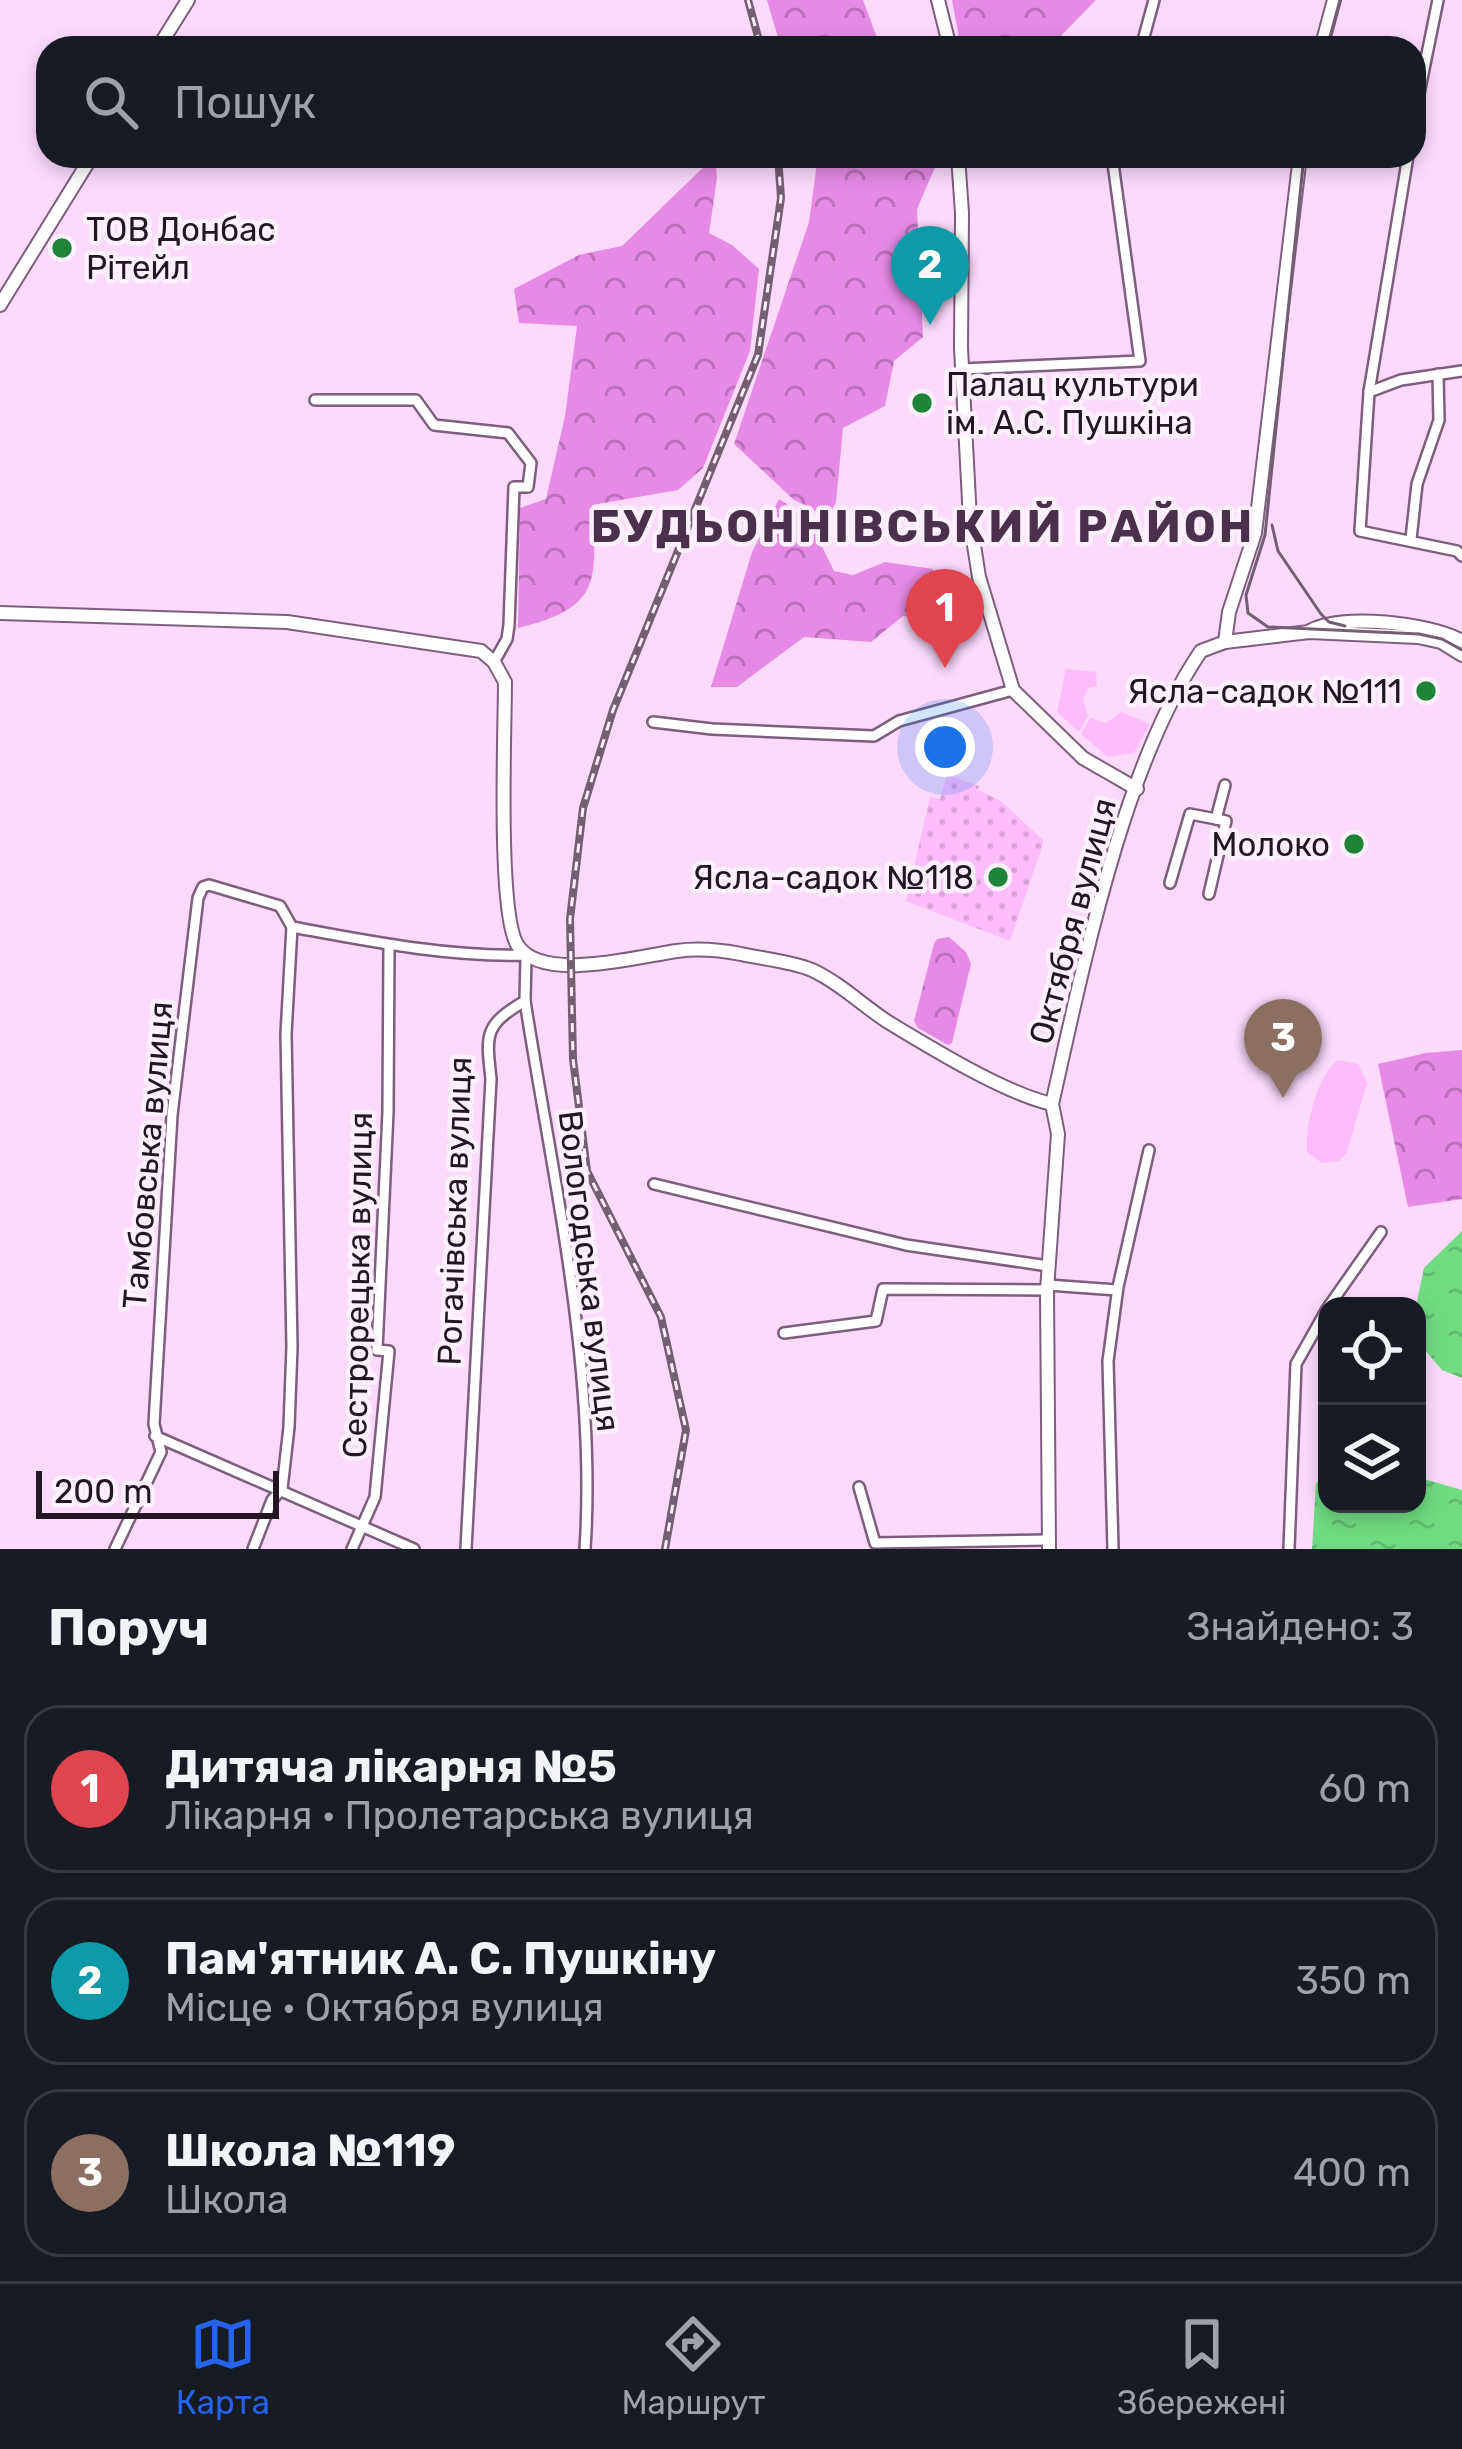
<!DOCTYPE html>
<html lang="uk">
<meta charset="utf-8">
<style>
:root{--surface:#171b24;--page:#242831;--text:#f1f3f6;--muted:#9ea1a6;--line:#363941;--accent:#2563eb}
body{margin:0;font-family:Rubik,sans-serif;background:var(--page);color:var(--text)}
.controls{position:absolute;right:36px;bottom:36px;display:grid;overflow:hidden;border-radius:24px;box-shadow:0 6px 18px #0003}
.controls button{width:108px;height:108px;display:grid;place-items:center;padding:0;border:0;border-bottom:3px solid var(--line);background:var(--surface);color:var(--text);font:60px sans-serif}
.scale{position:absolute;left:36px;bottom:30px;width:243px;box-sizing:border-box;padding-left:12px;border:6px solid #231622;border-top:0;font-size:33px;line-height:42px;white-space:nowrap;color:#231622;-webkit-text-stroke:9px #fdeffd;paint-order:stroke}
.you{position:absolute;left:945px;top:747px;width:42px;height:42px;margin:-30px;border:9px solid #fff;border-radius:50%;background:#1a73e8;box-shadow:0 0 0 18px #1a73e833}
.badge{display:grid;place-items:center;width:78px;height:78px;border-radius:50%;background:var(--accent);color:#fff;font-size:39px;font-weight:700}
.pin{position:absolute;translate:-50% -99px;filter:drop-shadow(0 3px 6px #0008)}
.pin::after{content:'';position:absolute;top:63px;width:42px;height:36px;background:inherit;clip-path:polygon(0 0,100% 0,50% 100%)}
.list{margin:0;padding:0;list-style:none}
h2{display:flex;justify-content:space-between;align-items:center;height:156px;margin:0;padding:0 48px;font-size:51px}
h2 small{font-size:39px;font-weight:400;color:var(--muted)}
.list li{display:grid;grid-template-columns:78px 1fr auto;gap:36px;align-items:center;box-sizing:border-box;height:168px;margin:0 24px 24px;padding:0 24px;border:3px solid var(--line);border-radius:36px}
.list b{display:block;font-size:45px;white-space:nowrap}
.list p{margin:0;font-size:39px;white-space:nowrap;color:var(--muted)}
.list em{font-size:39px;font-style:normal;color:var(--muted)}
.icon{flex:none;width:66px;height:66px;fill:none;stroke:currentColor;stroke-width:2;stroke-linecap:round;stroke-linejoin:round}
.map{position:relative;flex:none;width:1462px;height:1549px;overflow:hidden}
.search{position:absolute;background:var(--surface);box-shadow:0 6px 18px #0003;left:36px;right:36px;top:36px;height:132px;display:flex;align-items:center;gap:30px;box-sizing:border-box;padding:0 42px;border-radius:36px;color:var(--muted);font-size:45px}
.sheet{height:732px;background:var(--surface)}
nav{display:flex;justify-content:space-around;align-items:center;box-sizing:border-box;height:168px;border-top:3px solid var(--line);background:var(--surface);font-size:33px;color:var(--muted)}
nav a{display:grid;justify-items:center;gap:6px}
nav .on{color:var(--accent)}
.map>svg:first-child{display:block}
.grass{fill:#fdbcfc}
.forest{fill:url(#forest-crowns)}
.park{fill:url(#park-dots)}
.water{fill:url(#water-ripples)}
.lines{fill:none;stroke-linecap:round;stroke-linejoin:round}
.street-casing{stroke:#7d5e7c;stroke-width:14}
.secondary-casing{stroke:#7d5e7c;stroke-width:16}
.street{stroke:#fff;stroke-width:9}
.secondary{stroke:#fff;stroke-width:12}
.tram{stroke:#735e72;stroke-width:3}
.rail-casing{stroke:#735e72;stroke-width:8}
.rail{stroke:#fdeffd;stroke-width:3;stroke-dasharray:9;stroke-linecap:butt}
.poi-dot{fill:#1e8438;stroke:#fdeffd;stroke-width:4.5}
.labels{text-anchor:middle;stroke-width:9;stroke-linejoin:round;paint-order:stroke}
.poi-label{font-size:33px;fill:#231622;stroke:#fdeffd;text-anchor:end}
.street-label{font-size:33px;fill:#231622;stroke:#fdeffd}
.district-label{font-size:45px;font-weight:bold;letter-spacing:3px;fill:#4b2f4b;stroke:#fdeffd}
</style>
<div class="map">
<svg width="1462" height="1549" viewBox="0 0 1462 1549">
<defs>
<pattern id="forest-crowns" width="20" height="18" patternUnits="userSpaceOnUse" patternTransform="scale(3)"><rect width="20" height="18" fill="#e78ae5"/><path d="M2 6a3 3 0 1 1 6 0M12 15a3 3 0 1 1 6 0" fill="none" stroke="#bb70b9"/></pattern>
<pattern id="park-dots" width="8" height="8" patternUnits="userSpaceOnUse" patternTransform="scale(3)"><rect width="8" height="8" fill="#fdbcfc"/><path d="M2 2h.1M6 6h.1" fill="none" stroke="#d9a1d8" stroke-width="1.8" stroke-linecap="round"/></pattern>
<pattern id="water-ripples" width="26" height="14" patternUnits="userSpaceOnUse" patternTransform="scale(3)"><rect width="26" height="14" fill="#70db81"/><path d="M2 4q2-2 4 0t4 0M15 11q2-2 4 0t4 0" fill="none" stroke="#61bb6f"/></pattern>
</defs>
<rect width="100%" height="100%" fill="#fddafc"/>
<g class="grass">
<path d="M1066,669l30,3 1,14 -9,2 -5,11 5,17 -9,16 -22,-20z"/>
<path d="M1121,712l29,12 -16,29 -26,4 -27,-23 9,-16 16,5z"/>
<path d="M1338,1060l20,4 9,19 -20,69 -8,9 -17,2 -15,-11c-3,-24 11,-79 31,-92z"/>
</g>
<g class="forest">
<path d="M767,0h96l18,48h-100z"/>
<path d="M952,0h144l-47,48h-88z"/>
<path d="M715,156l2,22 -8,55 23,12 27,24 -9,82 -47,117 -25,22 -86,15c5,77 9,103 -74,123l2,-120 26,-9 19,-83 12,-90 -58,-3 -5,-34 65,-34 43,-9z"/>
<path d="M818,156h18l3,5 11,-5h90l-23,53 6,128 -29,24 -9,45 -42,22 -7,74 -8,16 -35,-19 -59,-55 75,-222z"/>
<path d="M779,499l29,19 26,53 19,4 32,-13 48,7 7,51 -37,-4 -32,26 -67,-5 -67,50h-26l41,-135z"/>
<path d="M949,937l17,15 5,12 -19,79 -4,2 -30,-17 -4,-7 20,-77 3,-5z"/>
<path d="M1462,1050v149l-54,8 -30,-143 48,-11z"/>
</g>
<path class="park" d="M947,775l32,11 -1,4 23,11 43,40 -34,100 -104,-40 24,-104 10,2z"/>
<g class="water">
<path d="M1462,1231v147l-20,-8 -25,-29 -1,-35 8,-38z"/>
<path d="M1327,1473v31h90v-27l45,13v59h-150l4,-66z"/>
</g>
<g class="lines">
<defs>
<g id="street">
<path d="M1141,48l13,-48"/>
<path d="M1414,118l24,-118"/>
<path d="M1408,156l-39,236 -9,139 97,20 5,5"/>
<path d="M962,369l178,-8 -28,-205"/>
<path d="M1369,392l32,-12 61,-9"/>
<path d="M315,400h101l18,25 74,8 23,30 -3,24h-14l-5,138 -2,14 -13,23"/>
<path d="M1411,539l6,-55 22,-64 -1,-46"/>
<path d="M653,722l59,7 162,7 25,-15 114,-31"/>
<path d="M1170,883l20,-69 26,5 9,-34"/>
<path d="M1209,894l17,-73 -10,-2"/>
<path d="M525,1001c28,179 72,367 60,548"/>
<path d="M654,1184l252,61 142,21"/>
<path d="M1048,1285l69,5"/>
<path d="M1329,1306l52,-74"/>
<path d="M784,1333l92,-12 7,-32 164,1"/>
<path d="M155,1436l259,113"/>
<path d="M859,1487l16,56 174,-3"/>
<path d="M115,1549l46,-97 -7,-28 18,-309 26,-217 5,-11 6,-2 71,21 12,21c76,14 155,30 234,28l-1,46c-41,24 -39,33 -34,78l-25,470"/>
<path d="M253,1549l19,-49 10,-11 7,-62 3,-80 -6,-313 6,-107"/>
<path d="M352,1549l23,-52 14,-146 -12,-1 11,-238 1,-167"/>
<path d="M1113,1549l-5,-188 10,-74 31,-137"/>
<path d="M1289,1549l7,-185 31,-55"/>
</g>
<g id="secondary">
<path d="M938,0l12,48"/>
<path d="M158,48l30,-48"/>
<path d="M1321,48l13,-48"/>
<path d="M958,156l4,57 -1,135 9,172 9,57 34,113 70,68 54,31"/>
<path d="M0,305l92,-149"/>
<path d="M0,613l287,9 194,29 13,11 11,20c0,46 -8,234 13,264 25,37 122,10 159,5 21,-3 43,-1 64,3 22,5 50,7 71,16 28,13 50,35 76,52 41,25 118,72 164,82"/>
<path d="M1310,631c31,-18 120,-8 152,10"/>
<path d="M1225,642l4,-30 26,-79 45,-377"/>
<path d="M1049,1549l-2,-259 11,-156 -6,-30c31,-137 71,-339 149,-453l24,-9 84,-10 109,5 23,5 21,13"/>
</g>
</defs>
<use href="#street" class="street-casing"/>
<use href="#secondary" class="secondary-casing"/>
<use href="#street" class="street"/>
<use href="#secondary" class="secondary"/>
<g class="tram">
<path d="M1327,48l13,-48"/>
<path d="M1304,156l-39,379 -19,60 2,18 20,14 151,7 23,5 20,11"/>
<path d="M1272,525l6,26 43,63 8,8 16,4"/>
</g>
<defs>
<g id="rail">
<path d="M748,0l13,48"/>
<path d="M665,1549l21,-119 -25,-113 -74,-146 -14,-112 -3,-140 13,-111 30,-98 145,-355 23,-157 -3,-42"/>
</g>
</defs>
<use href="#rail" class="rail-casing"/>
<use href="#rail" class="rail"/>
</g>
<g class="poi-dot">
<circle cx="62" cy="248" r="12"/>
<circle cx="922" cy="403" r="12"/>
<circle cx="1426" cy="691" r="12"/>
<circle cx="1354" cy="844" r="12"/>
<circle cx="998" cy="877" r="12"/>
</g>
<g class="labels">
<g class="poi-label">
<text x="86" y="241" text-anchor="start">ТОВ Донбас<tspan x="86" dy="38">Рітейл</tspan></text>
<text x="946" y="396" text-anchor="start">Палац культури<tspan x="946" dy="38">ім. А.С. Пушкіна</tspan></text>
<text x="1402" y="703">Ясла-садок №111</text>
<text x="1330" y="856">Молоко</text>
<text x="974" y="889">Ясла-садок №118</text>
</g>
<g class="street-label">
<text transform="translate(1072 921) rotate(-75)" y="12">Октября вулиця</text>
<text transform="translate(147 1155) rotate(-85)" y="12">Тамбовська вулиця</text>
<text transform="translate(454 1211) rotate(-88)" y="12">Рогачівська вулиця</text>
<text transform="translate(590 1271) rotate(83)" y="12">Вологодська вулиця</text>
<text transform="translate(357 1285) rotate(-89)" y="12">Сестрорецька вулиця</text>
</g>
<g class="district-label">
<text x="923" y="542">БУДЬОННІВСЬКИЙ РАЙОН</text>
</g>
</g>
</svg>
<div class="controls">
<button><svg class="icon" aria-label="locate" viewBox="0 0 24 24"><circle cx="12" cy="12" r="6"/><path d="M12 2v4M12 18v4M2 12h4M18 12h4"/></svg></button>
<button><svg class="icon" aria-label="layers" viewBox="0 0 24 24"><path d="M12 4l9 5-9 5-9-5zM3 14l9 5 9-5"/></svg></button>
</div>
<div class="scale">200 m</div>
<div class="you"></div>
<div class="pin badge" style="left:945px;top:668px;background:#e0444e">1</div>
<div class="pin badge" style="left:930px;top:325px;background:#0f9aa8">2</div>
<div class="pin badge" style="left:1283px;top:1098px;background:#8d6e63">3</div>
<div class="search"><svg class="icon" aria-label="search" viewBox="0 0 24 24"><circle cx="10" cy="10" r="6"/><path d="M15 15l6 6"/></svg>Пошук</div>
</div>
<section class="sheet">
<h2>Поруч<small>Знайдено: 3</small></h2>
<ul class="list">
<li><span class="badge" style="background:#e0444e">1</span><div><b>Дитяча лікарня №5</b><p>Лікарня · Пролетарська вулиця</p></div><em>60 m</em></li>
<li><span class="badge" style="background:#0f9aa8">2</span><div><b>Пам'ятник А. С. Пушкіну</b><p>Місце · Октября вулиця</p></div><em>350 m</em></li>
<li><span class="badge" style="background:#8d6e63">3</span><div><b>Школа №119</b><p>Школа</p></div><em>400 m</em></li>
</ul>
</section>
<nav>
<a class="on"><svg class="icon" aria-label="map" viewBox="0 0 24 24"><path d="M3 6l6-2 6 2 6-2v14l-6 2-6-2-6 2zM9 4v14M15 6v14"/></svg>Карта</a>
<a><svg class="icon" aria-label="directions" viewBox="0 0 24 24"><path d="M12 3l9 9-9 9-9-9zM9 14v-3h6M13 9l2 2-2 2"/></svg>Маршрут</a>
<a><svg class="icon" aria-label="saved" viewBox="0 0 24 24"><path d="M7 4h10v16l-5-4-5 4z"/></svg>Збережені</a>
</nav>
